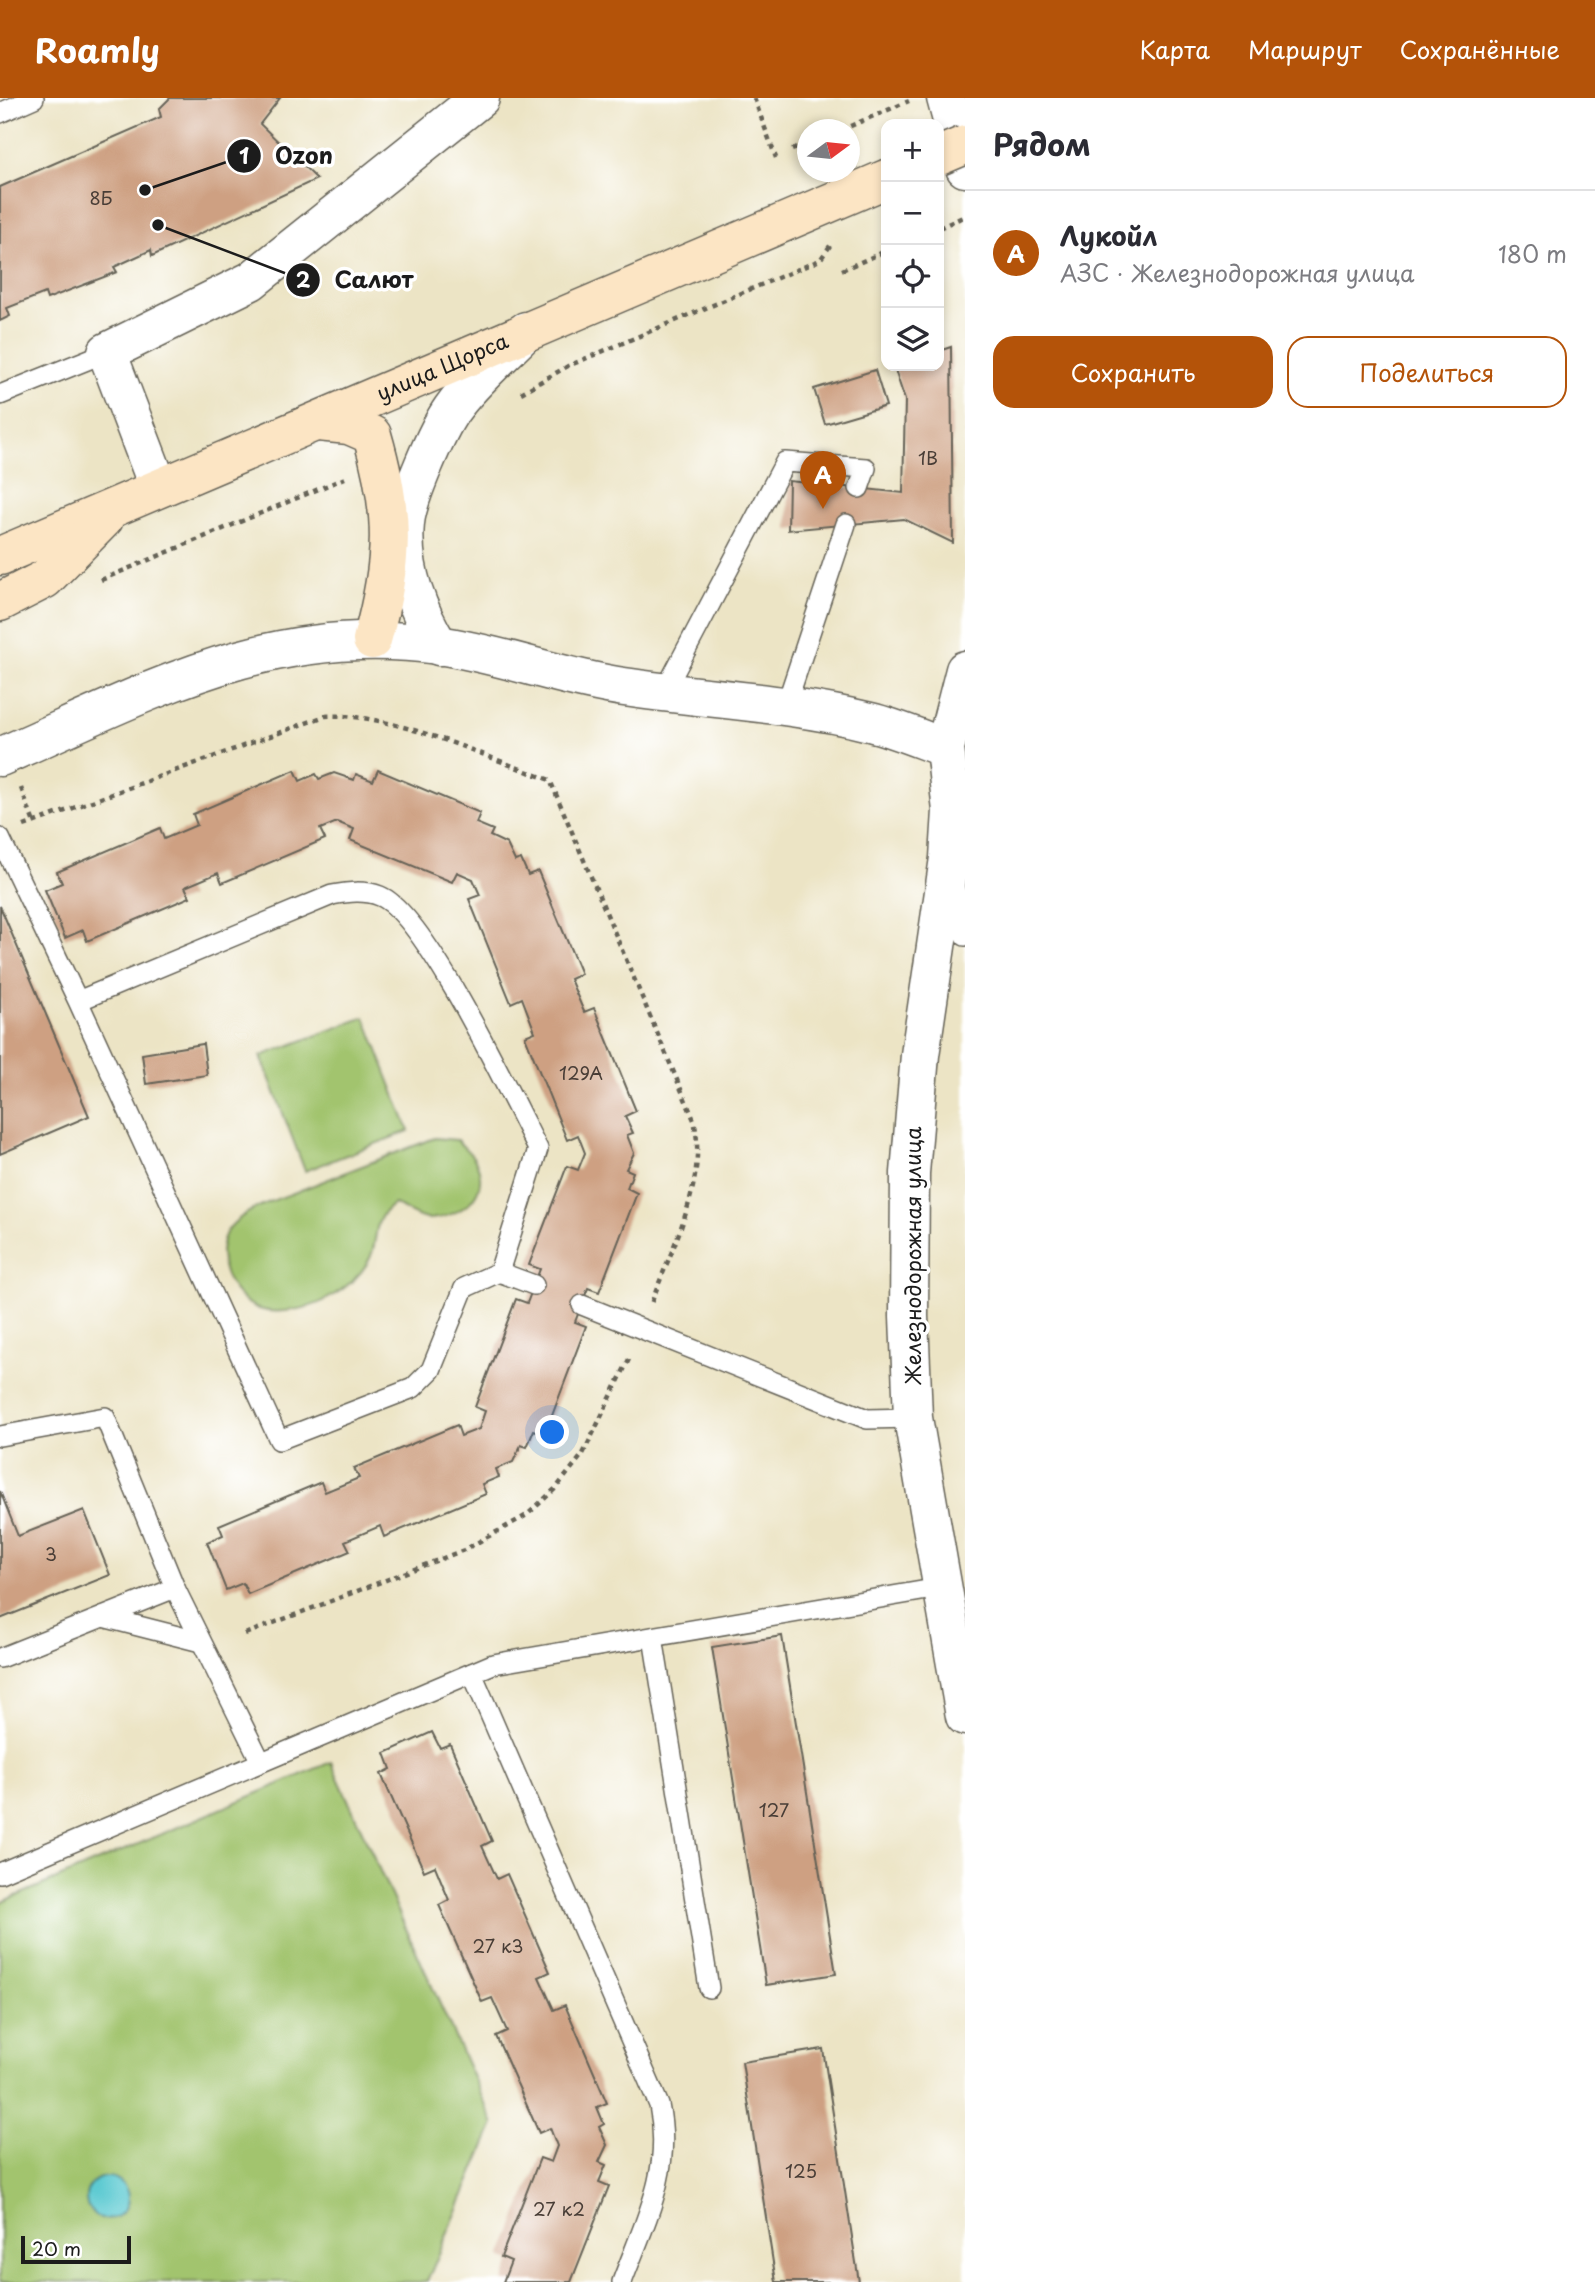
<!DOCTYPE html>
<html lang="ru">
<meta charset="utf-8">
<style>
:root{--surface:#fff;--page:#f7f7f7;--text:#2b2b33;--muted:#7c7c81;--line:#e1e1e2;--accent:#b45309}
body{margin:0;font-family:"Playpen Sans",sans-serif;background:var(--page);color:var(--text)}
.controls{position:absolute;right:21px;top:21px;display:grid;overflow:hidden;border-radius:14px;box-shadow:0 4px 10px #0003}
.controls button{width:63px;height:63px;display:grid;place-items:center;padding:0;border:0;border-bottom:2px solid var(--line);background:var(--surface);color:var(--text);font:35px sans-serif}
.compass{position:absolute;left:797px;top:21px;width:63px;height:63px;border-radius:50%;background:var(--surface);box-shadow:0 4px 10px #0003;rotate:75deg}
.scale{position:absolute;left:21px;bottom:18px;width:110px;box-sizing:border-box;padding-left:7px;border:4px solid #1c1c1c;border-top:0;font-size:19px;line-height:24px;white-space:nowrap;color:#1c1c1c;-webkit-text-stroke:5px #fff;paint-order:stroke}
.you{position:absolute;left:553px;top:1335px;width:24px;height:24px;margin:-18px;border:5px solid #fff;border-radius:50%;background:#1a73e8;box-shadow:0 0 0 10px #1a73e833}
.badge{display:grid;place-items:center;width:46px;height:46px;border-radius:50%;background:var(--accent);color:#fff;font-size:23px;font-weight:700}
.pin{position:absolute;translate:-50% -58px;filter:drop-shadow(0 2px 4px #0008)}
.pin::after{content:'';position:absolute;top:37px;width:24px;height:21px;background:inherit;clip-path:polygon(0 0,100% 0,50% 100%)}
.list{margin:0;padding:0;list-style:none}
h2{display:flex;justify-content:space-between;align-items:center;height:91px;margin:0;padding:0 28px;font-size:30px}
h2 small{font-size:23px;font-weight:400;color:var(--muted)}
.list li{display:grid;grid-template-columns:46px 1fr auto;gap:21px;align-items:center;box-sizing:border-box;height:126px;padding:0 28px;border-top:2px solid var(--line)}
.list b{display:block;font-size:26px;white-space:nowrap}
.list p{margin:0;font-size:23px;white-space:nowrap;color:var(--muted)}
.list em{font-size:23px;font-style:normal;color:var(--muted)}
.actions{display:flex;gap:14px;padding:21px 28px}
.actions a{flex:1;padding:16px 0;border:2px solid var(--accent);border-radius:21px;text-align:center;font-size:24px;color:var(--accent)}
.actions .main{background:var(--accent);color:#fff}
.icon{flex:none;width:38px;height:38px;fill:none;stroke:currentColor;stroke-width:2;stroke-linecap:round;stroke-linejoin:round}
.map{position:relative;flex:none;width:965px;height:2184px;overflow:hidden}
header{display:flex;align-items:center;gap:42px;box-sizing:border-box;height:98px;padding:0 35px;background:var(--accent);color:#fff}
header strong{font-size:33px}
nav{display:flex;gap:38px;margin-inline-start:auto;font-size:24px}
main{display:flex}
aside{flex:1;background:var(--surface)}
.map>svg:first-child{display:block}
.green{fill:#a2c46e;stroke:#5f7045;stroke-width:2}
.water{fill:#5dcad2;stroke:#3c7377;stroke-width:2}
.building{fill:#cea082}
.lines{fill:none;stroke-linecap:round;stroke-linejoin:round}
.service-casing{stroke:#656257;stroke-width:22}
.tertiary-casing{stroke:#656257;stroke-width:41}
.secondary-casing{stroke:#656257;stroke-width:41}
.path{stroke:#656257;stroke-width:4.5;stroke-dasharray:5 5;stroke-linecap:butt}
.service{stroke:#fff;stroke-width:19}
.tertiary{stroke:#fff;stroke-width:38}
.secondary{stroke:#fce5c4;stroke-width:38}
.secondary-bridge-casing{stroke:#656257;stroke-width:41;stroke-linecap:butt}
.secondary-bridge{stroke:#fce5c4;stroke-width:38}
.labels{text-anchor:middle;stroke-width:7;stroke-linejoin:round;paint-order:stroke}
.number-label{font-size:18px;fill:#483d36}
.street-label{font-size:21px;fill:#1c1c1c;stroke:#fff}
.leader{fill:none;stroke:#1c1c1c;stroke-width:2.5}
.callout-dot{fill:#1c1c1c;stroke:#fff;stroke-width:2.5}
.mark-label{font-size:21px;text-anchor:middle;font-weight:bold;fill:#fff}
.callout-label{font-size:23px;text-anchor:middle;font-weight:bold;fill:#1c1c1c;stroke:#fff;stroke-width:7;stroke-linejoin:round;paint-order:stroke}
</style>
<header>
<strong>Roamly</strong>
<nav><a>Карта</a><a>Маршрут</a><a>Сохранённые</a></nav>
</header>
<main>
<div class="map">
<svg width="965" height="2184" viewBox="0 0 965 2184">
<rect width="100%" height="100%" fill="#fff"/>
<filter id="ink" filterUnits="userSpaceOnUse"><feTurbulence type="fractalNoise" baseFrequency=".0143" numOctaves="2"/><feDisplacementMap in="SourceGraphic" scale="14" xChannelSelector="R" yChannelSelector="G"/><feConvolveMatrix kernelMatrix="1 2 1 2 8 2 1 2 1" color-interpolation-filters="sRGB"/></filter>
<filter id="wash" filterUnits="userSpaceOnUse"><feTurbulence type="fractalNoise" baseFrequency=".00686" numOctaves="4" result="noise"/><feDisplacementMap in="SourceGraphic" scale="28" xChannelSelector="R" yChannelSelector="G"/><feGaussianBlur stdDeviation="1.57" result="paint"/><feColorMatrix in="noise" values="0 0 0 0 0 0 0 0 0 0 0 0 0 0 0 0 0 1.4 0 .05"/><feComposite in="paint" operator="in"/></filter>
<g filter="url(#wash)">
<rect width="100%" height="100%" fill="#ece4c5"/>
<g class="green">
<path d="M365,919l44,114 -104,40 -44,-115z"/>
<path d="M435,1040l22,2c5,6 14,13 18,20 18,34 -15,58 -47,59 -10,0 -25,-11 -34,-15 -20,14 -16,25 -21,46 -6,22 -28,39 -46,49 -17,10 -50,16 -68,10 -31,-11 -53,-61 -25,-86 19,-18 48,-25 72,-35 43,-17 86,-34 129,-50z"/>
<path d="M331,1664l163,362 -67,158h-427v-379z"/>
</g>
<circle class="water" cx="107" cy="2100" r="21"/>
<g id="blocks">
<g class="building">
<path d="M170,0h110l-20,26 57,55 -165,77 -1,-6 -37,17 3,5 -70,27 -2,-6 -38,15 3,8 -10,5v-134l161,-70 -2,-8z"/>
<path d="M951,249l2,196 -49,-24 -116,11 1,-49 114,12 2,-93 -11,-33 45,-1v-15z"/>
<path d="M875,272l11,36 -61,18 -11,-35z"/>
<path d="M295,672l5,11 16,-7 3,5 15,-6 20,7 2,-6 17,7 5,-11 102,43 -4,10 17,7 -3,6 17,8 8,17 6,-2 7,16 10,-4 43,103 -11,5 14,33 10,-4 42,103 -11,5 8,17 -6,2 7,18 -8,16 7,3 -6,16 10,5 -38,99 -11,-4 -13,34 11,4 -41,108 -11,-4 -7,17 -6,-2 -8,17 -17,7 3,8 -17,7 4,10 -102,43 -4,-11 -35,15 5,10 -102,43 -5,-11 -17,7 -19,-48 16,-7 -4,-10 102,-43 4,10 34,-14 -5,-10 103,-43 4,11 18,-7 6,-18 -10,-4 41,-108 11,4 13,-34 -11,-4 38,-99 11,4 7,-17 -7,-18 -11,5 -42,-104 10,-4 -13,-34 -11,5 -42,-104 11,-4 -7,-16 -16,-7 -5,10 -102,-42 4,-11 -17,-7 -17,7 5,10 -103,44 -4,-10 -33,14 5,10 -103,44 -4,-11 -18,8 -20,-48 17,-7 -5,-11 103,-44 4,11 33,-14 -4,-11z"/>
<path d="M0,808l89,210 -89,38z"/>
<path d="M203,946l4,31 -61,9 -4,-30z"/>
<path d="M0,1393l18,45 66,-26 26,65 -110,44z"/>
<path d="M782,1538l54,338 -70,11 -54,-338z"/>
<path d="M432,1634l8,16 10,-4 42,97 -10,5 15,33 10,-5 43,98 -11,5 15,33 11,-5 42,98 -10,4 7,17 -5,3 8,18 -8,17 7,3 -7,17 10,4 -38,96h-68l8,-21 -10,-4 39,-99 11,4 6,-16 -7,-18 -11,5 -43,-97 11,-5 -15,-33 -10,4 -43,-97 10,-5 -14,-34 -11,5 -43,-97 10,-5 -6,-16z"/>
<path d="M823,1951l36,233h-83l-34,-220z"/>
</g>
</g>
</g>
<g filter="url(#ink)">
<use href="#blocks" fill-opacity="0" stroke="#656257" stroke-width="2"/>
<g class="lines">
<defs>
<g id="service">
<path d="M0,15l34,-15"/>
<path d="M0,297l107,-43"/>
<path d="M664,594l121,-230 81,6 -7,20"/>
<path d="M785,610l61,-184"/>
<path d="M0,740l78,163 201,439 134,-52 18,-18 33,-82 35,-16 39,-123c-25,-48 -113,-236 -158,-253 -16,-6 -31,-4 -48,-1l-254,106"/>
<path d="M955,791l10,47"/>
<path d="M499,1174l35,13"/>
<path d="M582,1207l285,114 46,-1"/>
<path d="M0,1338l105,-19 70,171 86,174"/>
<path d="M103,1519l98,25"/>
<path d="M653,1539l56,351"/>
<path d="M0,1560l175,-70"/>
<path d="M472,1575l187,432c14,66 -14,116 -37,177"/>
<path d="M0,1775l493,-209 452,-77"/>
</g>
<g id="tertiary">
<path d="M946,0l19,70"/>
<path d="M158,388l-51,-134 144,-71 229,-183"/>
<path d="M439,548c-22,-36 -38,-79 -34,-123 2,-24 32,-93 47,-114 20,-28 50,-53 74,-78"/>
<path d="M965,572l-20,78 7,63 -3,47 -29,197 -10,118 -1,143 4,102 52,298"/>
<path d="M0,659c149,-65 270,-135 438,-112 63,9 123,33 186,42 81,12 166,15 246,35 25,6 50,17 75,26"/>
</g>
<g id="secondary">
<path d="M318,324l31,3 23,10c23,79 22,125 0,205"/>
<path id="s1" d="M0,458l886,-377"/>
<path d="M0,504l45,-23 59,-60"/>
</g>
</defs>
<use href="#service" class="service-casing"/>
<use href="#tertiary" class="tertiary-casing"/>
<use href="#secondary" class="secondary-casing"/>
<g class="path">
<path d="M754,0l22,60"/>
<path d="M841,32l68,-29"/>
<path d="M792,52l16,-6"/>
<path d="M939,130l26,-12"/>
<path d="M842,172l44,-19"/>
<path d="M521,295l47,-27 252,-106 12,-17"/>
<path d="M101,482l244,-102"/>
<path d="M21,690l13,35"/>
<path d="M24,728l301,-110c67,-4 160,41 225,64l144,340c14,63 -22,126 -43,184"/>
<path d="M245,1536l219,-84 63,-35 29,-27 27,-34 48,-99"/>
</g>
<use href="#service" class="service"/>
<use href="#tertiary" class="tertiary"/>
<use href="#secondary" class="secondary"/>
<defs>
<path id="secondary-bridge" d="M939,58l26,-11"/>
</defs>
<use href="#secondary-bridge" class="secondary-bridge-casing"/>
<use href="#secondary-bridge" class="secondary-bridge"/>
</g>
</g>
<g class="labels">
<g class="number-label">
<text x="101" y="107">8Б</text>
<text x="928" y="367">1В</text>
<text x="581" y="982">129А</text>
<text x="51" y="1463">3</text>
<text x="774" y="1719">127</text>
<text x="498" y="1855">27 к3</text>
<text x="801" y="2080">125</text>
<text x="559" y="2118">27 к2</text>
</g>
<g class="street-label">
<text dy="7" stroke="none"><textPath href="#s1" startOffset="481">улица Щорса</textPath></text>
<text transform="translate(914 1158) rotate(-90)" y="7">Железнодорожная улица</text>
</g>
</g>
<path class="leader" d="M145 92L244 58M158 127L303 182"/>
<g class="callout-dot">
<circle cx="145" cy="92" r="7"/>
<circle cx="158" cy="127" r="7"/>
<circle cx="244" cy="58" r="18"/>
<circle cx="303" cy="182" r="18"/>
</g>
<g class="mark-label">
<text x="244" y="66">1</text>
<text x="303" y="190">2</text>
</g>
<g class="callout-label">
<text x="304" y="66">Ozon</text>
<text x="374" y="190">Салют</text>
</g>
</svg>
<div class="controls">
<button>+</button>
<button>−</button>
<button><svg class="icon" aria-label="locate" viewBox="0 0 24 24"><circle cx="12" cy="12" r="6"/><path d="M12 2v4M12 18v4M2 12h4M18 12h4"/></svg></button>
<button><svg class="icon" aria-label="layers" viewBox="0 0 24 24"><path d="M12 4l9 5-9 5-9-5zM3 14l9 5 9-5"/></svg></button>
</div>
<svg class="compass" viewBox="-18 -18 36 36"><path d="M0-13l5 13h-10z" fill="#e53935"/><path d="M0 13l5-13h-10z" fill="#7c7c81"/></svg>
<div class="scale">20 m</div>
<div class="you"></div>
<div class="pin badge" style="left:823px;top:411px">A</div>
</div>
<aside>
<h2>Рядом<small></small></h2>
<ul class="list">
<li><span class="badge">A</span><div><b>Лукойл</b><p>АЗС · Железнодорожная улица</p></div><em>180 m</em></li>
</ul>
<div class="actions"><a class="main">Сохранить</a><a>Поделиться</a></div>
</aside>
</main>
